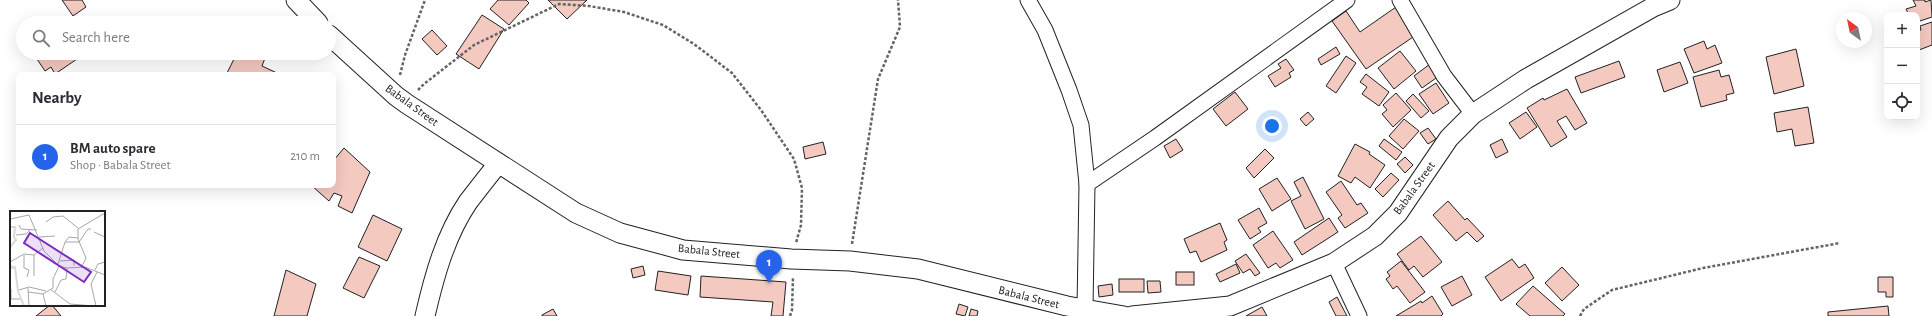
<!DOCTYPE html>
<meta charset="utf-8">
<style>
:root{--surface:#fff;--page:#f7f7f7;--text:#2b2b33;--muted:#7c7c81;--line:#e1e1e2;--accent:#2563eb}
body{margin:0;font-family:"Alegreya Sans",sans-serif;background:var(--page);color:var(--text)}
.controls{position:absolute;right:12px;top:12px;display:grid;overflow:hidden;border-radius:8px;box-shadow:0 4px 16px #0002}
.controls button{width:36px;height:36px;display:grid;place-items:center;padding:0;border:0;border-bottom:1px solid var(--line);background:var(--surface);color:var(--text);font:20px sans-serif}
.compass{position:absolute;left:1836px;top:12px;width:36px;height:36px;border-radius:50%;background:var(--surface);box-shadow:0 4px 16px #0002;rotate:327deg}
.you{position:absolute;left:1272px;top:126px;width:14px;height:14px;margin:-10px;border:3px solid #fff;border-radius:50%;background:#1a73e8;box-shadow:0 0 0 6px #1a73e833}
.badge{display:grid;place-items:center;width:26px;height:26px;border-radius:50%;background:var(--accent);color:#fff;font-size:13px;font-weight:700}
.pin{position:absolute;translate:-50% -33px;filter:drop-shadow(0 1px 2px #0008)}
.pin::after{content:'';position:absolute;top:21px;width:14px;height:12px;background:inherit;clip-path:polygon(0 0,100% 0,50% 100%)}
.list{margin:0;padding:0;list-style:none}
h2{display:flex;justify-content:space-between;align-items:center;height:52px;margin:0;padding:0 16px;font-size:17px}
h2 small{font-size:13px;font-weight:400;color:var(--muted)}
.list li{display:grid;grid-template-columns:26px 1fr auto;gap:12px;align-items:center;box-sizing:border-box;height:64px;padding:0 16px;border-top:1px solid var(--line)}
.list b{display:block;font-size:15px;white-space:nowrap}
.list p{margin:0;font-size:13px;white-space:nowrap;color:var(--muted)}
.list em{font-size:13px;font-style:normal;color:var(--muted)}
.icon{flex:none;width:22px;height:22px;fill:none;stroke:currentColor;stroke-width:2;stroke-linecap:round;stroke-linejoin:round}
.map{position:relative;flex:none;width:1932px;height:316px;overflow:hidden}
.search{position:absolute;background:var(--surface);box-shadow:0 4px 16px #0002;left:16px;top:16px;width:320px;height:44px;display:flex;align-items:center;gap:10px;box-sizing:border-box;padding:0 14px;border-radius:22px;color:var(--muted);font-size:15px}
.panel{position:absolute;background:var(--surface);box-shadow:0 4px 16px #0002;left:16px;top:72px;width:320px;height:116px;border-radius:8px}
.map>svg:first-child{display:block}
.building{fill:#f3c9c0;stroke:#222}
.lines{fill:none;stroke-linecap:round;stroke-linejoin:round}
.minor-casing{stroke:#222;stroke-width:17}
.tertiary-casing{stroke:#222;stroke-width:21}
.path{stroke:#646464;stroke-width:2.5;stroke-dasharray:3 2;stroke-linecap:butt}
.minor{stroke:#fff;stroke-width:15}
.tertiary{stroke:#fff;stroke-width:19}
.labels{text-anchor:middle;stroke-width:3;stroke-linejoin:round;paint-order:stroke}
.street-label{font-size:12px;fill:#222;stroke:#fff}
.inset-river{fill:none;stroke:#d9d9d9;stroke-width:2}
.inset-road{fill:none;stroke:#a7a7a7;stroke-width:1}
.view{fill:#7b2cbf;fill-opacity:0.15;stroke:#7b2cbf;stroke-width:2}
.inset-edge{fill:none;stroke:#222;stroke-width:2}
</style>
<div class="map">
<svg width="1932" height="316" viewBox="0 0 1932 316">
<rect width="100%" height="100%" fill="#fff"/>
<g class="building">
<path d="M62,0h20l4,7 -13,9z"/>
<path d="M498,0h28l3,3 -20,22 -19,-16z"/>
<path d="M548,0h39l-20,19z"/>
<path d="M1913,0h12v2l6,-2 1,17 -15,5v-7h-8l-3,-6 10,-3z"/>
<path d="M1396,7l20,28 -50,34 -34,-48 14,-10 14,21z"/>
<path d="M482,15l22,14 -25,40 -23,-15z"/>
<path d="M1932,22v23l-13,5 -2,-19 4,-1 -1,-4z"/>
<path d="M432,30l15,16 -10,9 -15,-16z"/>
<path d="M1704,41l3,8 8,-4 7,18 -28,10 -10,-24z"/>
<path d="M1336,47l4,7 -19,11 -3,-6z"/>
<path d="M1796,49l8,37 -30,8 -8,-37z"/>
<path d="M1400,51l16,20 -22,18 -16,-21z"/>
<path d="M33,53h44l3,4 -25,17 -4,-7 -6,4z"/>
<path d="M237,53h18l10,5 -3,8 15,7 -1,2h-50z"/>
<path d="M1346,56l10,7 -20,30 -10,-7z"/>
<path d="M1286,59l8,11 -5,3 2,4 -16,10 -7,-11 13,-8 -3,-4z"/>
<path d="M1619,61l6,16 -44,16 -6,-16z"/>
<path d="M1680,62l8,21 -24,9 -7,-22z"/>
<path d="M1430,64l9,12 -17,12 -8,-12z"/>
<path d="M1719,70l2,7 8,-2 5,18 -8,2 1,5 -26,7 -8,-30z"/>
<path d="M1366,74l23,18 -10,14 -17,-12 5,-7 -7,-5z"/>
<path d="M1436,83l13,20 -16,11 -14,-20z"/>
<path d="M1567,89l20,34 -12,7 -9,-14 -9,5 10,16 -16,10 -24,-39 16,-10 1,2z"/>
<path d="M1235,92l13,17 -22,17 -13,-17z"/>
<path d="M1396,93l15,17 -18,17 -11,-13 5,-4 -4,-5z"/>
<path d="M1413,94l16,17 -8,7 -15,-17z"/>
<path d="M1808,107l6,36 -19,3 -3,-17 -15,3 -3,-19z"/>
<path d="M1308,112l6,7 -8,7 -6,-7z"/>
<path d="M1526,112l11,15 -17,12 -11,-16z"/>
<path d="M1404,119l15,12 -16,18 -14,-13z"/>
<path d="M1428,128l8,11 -8,5 -8,-11z"/>
<path d="M1176,139l7,11 -13,8 -6,-12z"/>
<path d="M1384,139l18,13 -6,8 -17,-14z"/>
<path d="M1502,139l6,13 -12,6 -6,-13z"/>
<path d="M823,142l3,12 -21,5 -2,-12z"/>
<path d="M1355,144l15,8 -1,2 16,11 -15,23 -15,-11 -4,6 -13,-7z"/>
<path d="M344,148l26,24 -18,41 -14,-7 4,-10 -8,-3 -5,8 -17,-15 21,-1v-24z"/>
<path d="M1265,149l9,9 -20,20 -8,-10z"/>
<path d="M1405,157l8,8 -8,8 -8,-9z"/>
<path d="M1391,173l8,7 -16,17 -8,-8z"/>
<path d="M1303,177l21,42 -19,10 -14,-28 10,-5 -7,-14z"/>
<path d="M1277,178l14,21 -19,12 -13,-22z"/>
<path d="M1341,181l16,24 4,-2 7,10 -23,15 -7,-10 4,-3 -16,-23z"/>
<path d="M1448,201l17,19 2,-2 17,18 -7,6 -10,-10 -11,9 -23,-26z"/>
<path d="M1259,208l8,15 -9,5 3,4 -11,7 -12,-19z"/>
<path d="M373,215l29,14 -15,32 -29,-14z"/>
<path d="M1329,218l9,14 -36,23 -8,-13z"/>
<path d="M1220,223l7,17 -3,2 3,8 -26,12 -5,-11 -6,2 -6,-14z"/>
<path d="M1273,231l20,29 -13,8 -4,-5 -8,5 -15,-23z"/>
<path d="M1421,236l21,26 -19,15 -9,-11 -5,4 -12,-16z"/>
<path d="M1246,254l14,19 -5,3 -5,-7 -7,4 -8,-12z"/>
<path d="M359,257l21,9 -16,32 -21,-10z"/>
<path d="M1512,259l7,9 6,-4 9,14 -33,23 -16,-24z"/>
<path d="M1401,261l24,31 -15,11 -13,-17 -4,3 -7,-10 4,-3 -3,-4z"/>
<path d="M1236,264l4,9 -20,9 -4,-8z"/>
<path d="M643,266l2,9 -12,3 -2,-9z"/>
<path d="M1562,267l17,18 -17,16 -17,-18z"/>
<path d="M286,270l30,14 -9,32h-33z"/>
<path d="M658,271l33,5 -3,19 -33,-5z"/>
<rect x="1176" y="272" width="18" height="13"/>
<path d="M701,276l85,6 -3,34h-12l2,-14 -73,-5z"/>
<path d="M1462,276l10,19 -20,11 -11,-19z"/>
<path d="M1878,277h15v20h-7v-5h-8z"/>
<rect x="1119" y="279" width="25" height="13"/>
<path d="M1147,281h13l1,11 -13,1z"/>
<path d="M1112,284l1,11 -14,2 -1,-11z"/>
<path d="M1533,286l32,28 -2,2h-33l-14,-12z"/>
<path d="M1432,296l11,18 -2,2h-45l25,-15 1,2z"/>
<path d="M1337,297l10,19h-11l-7,-14z"/>
<path d="M959,304l9,3 -3,9 -9,-2z"/>
<path d="M50,305h2l9,11h-25z"/>
<path d="M1888,306l1,10h-61v-4z"/>
<path d="M1262,307l5,9h-21z"/>
<path d="M553,309l4,7h-15v-1z"/>
<path d="M971,309l7,2 -1,5h-8z"/>
</g>
<g class="lines">
<defs>
<g id="minor">
<path d="M1028,0l17,30 24,60 12,35 6,59 -2,125"/>
<path d="M1400,0l44,76 29,38"/>
<path d="M1087,184l68,-46 192,-138"/>
<path d="M1334,263l25,53"/>
</g>
<g id="tertiary">
<path d="M296,0l22,23"/>
<path d="M329,35l67,61 11,8 169,109 44,20 63,17 108,9 59,2 68,8 149,37 57,10"/>
<path d="M425,316c9,-39 20,-80 43,-114 10,-13 20,-26 30,-38"/>
<path d="M1132,316l98,-10 104,-43 41,-27 23,-23 51,-75 24,-24 53,-35 127,-72 17,-7"/>
</g>
</defs>
<use href="#minor" class="minor-casing"/>
<use href="#tertiary" class="tertiary-casing"/>
<g class="path">
<path d="M400,75l5,-20 20,-55"/>
<path d="M418,90l6,-6 50,-39 85,-41 30,2 35,6 39,13 31,19 38,29 29,37 33,49 8,29 -1,37 -5,18"/>
<path d="M852,244l26,-165 22,-52 -2,-27"/>
<path d="M790,316l2,-6 1,-33"/>
<path d="M1580,316l4,-7 28,-19 91,-22 137,-25"/>
</g>
<use href="#minor" class="minor"/>
<use href="#tertiary" class="tertiary"/>
</g>
<g class="labels">
<g class="street-label">
<text transform="translate(412 105) rotate(36)" y="4">Babala Street</text>
<text transform="translate(1414 188) rotate(-54)" y="4">Babala Street</text>
<text transform="translate(709 251) rotate(6)" y="4">Babala Street</text>
<text transform="translate(1029 297) rotate(14)" y="4">Babala Street</text>
</g>
</g>
<g transform="translate(10 211)">
<rect width="95" height="95" fill="#fff"/>
<path class="inset-river" d="M0,16h5l-1,10 2,3 -6,7M1,54l1,3 3,-1 3,24 6,15"/>
<path class="inset-road" d="M0,8l19,-4 15,36 15,15 8,2 18,-1 20,8M36,11l7,-5 10,-1 15,12M9,14l2,4 16,1M84,21l11,5M6,24l10,-1 5,-5M29,26l16,-1M55,31l4,-5 9,1M14,44v13l5,2 -2,7M50,50l14,-1v6M0,51l14,-8 10,1 9,-7M48,53l7,-22h14l9,-13h3M72,55l4,-8 -8,-19v-10l27,-16M85,59l3,-6 7,-2M24,65v-21M18,77l1,18M1,78v10h9M40,78l20,15 24,2M9,79l10,-3 17,4M18,81l15,2M45,81l6,-12 5,-1 1,-11M36,95l-3,-12 10,-6v-9l6,-13M86,95l-5,-22 6,-12"/>
<path class="view" d="M20,22l61,39 -7,10 -60,-39z"/>
<rect width="95" height="95" class="inset-edge"/>
</g>
</svg>
<div class="controls">
<button>+</button>
<button>−</button>
<button><svg class="icon" aria-label="locate" viewBox="0 0 24 24"><circle cx="12" cy="12" r="6"/><path d="M12 2v4M12 18v4M2 12h4M18 12h4"/></svg></button>
</div>
<svg class="compass" viewBox="-18 -18 36 36"><path d="M0-13l5 13h-10z" fill="#e53935"/><path d="M0 13l5-13h-10z" fill="#7c7c81"/></svg>
<div class="you"></div>
<div class="pin badge" style="left:769px;top:283px">1</div>
<div class="search"><svg class="icon" aria-label="search" viewBox="0 0 24 24"><circle cx="10" cy="10" r="6"/><path d="M15 15l6 6"/></svg>Search here</div>
<section class="panel">
<h2>Nearby<small></small></h2>
<ul class="list">
<li><span class="badge">1</span><div><b>BM auto spare</b><p>Shop · Babala Street</p></div><em>210 m</em></li>
</ul>
</section>
</div>
